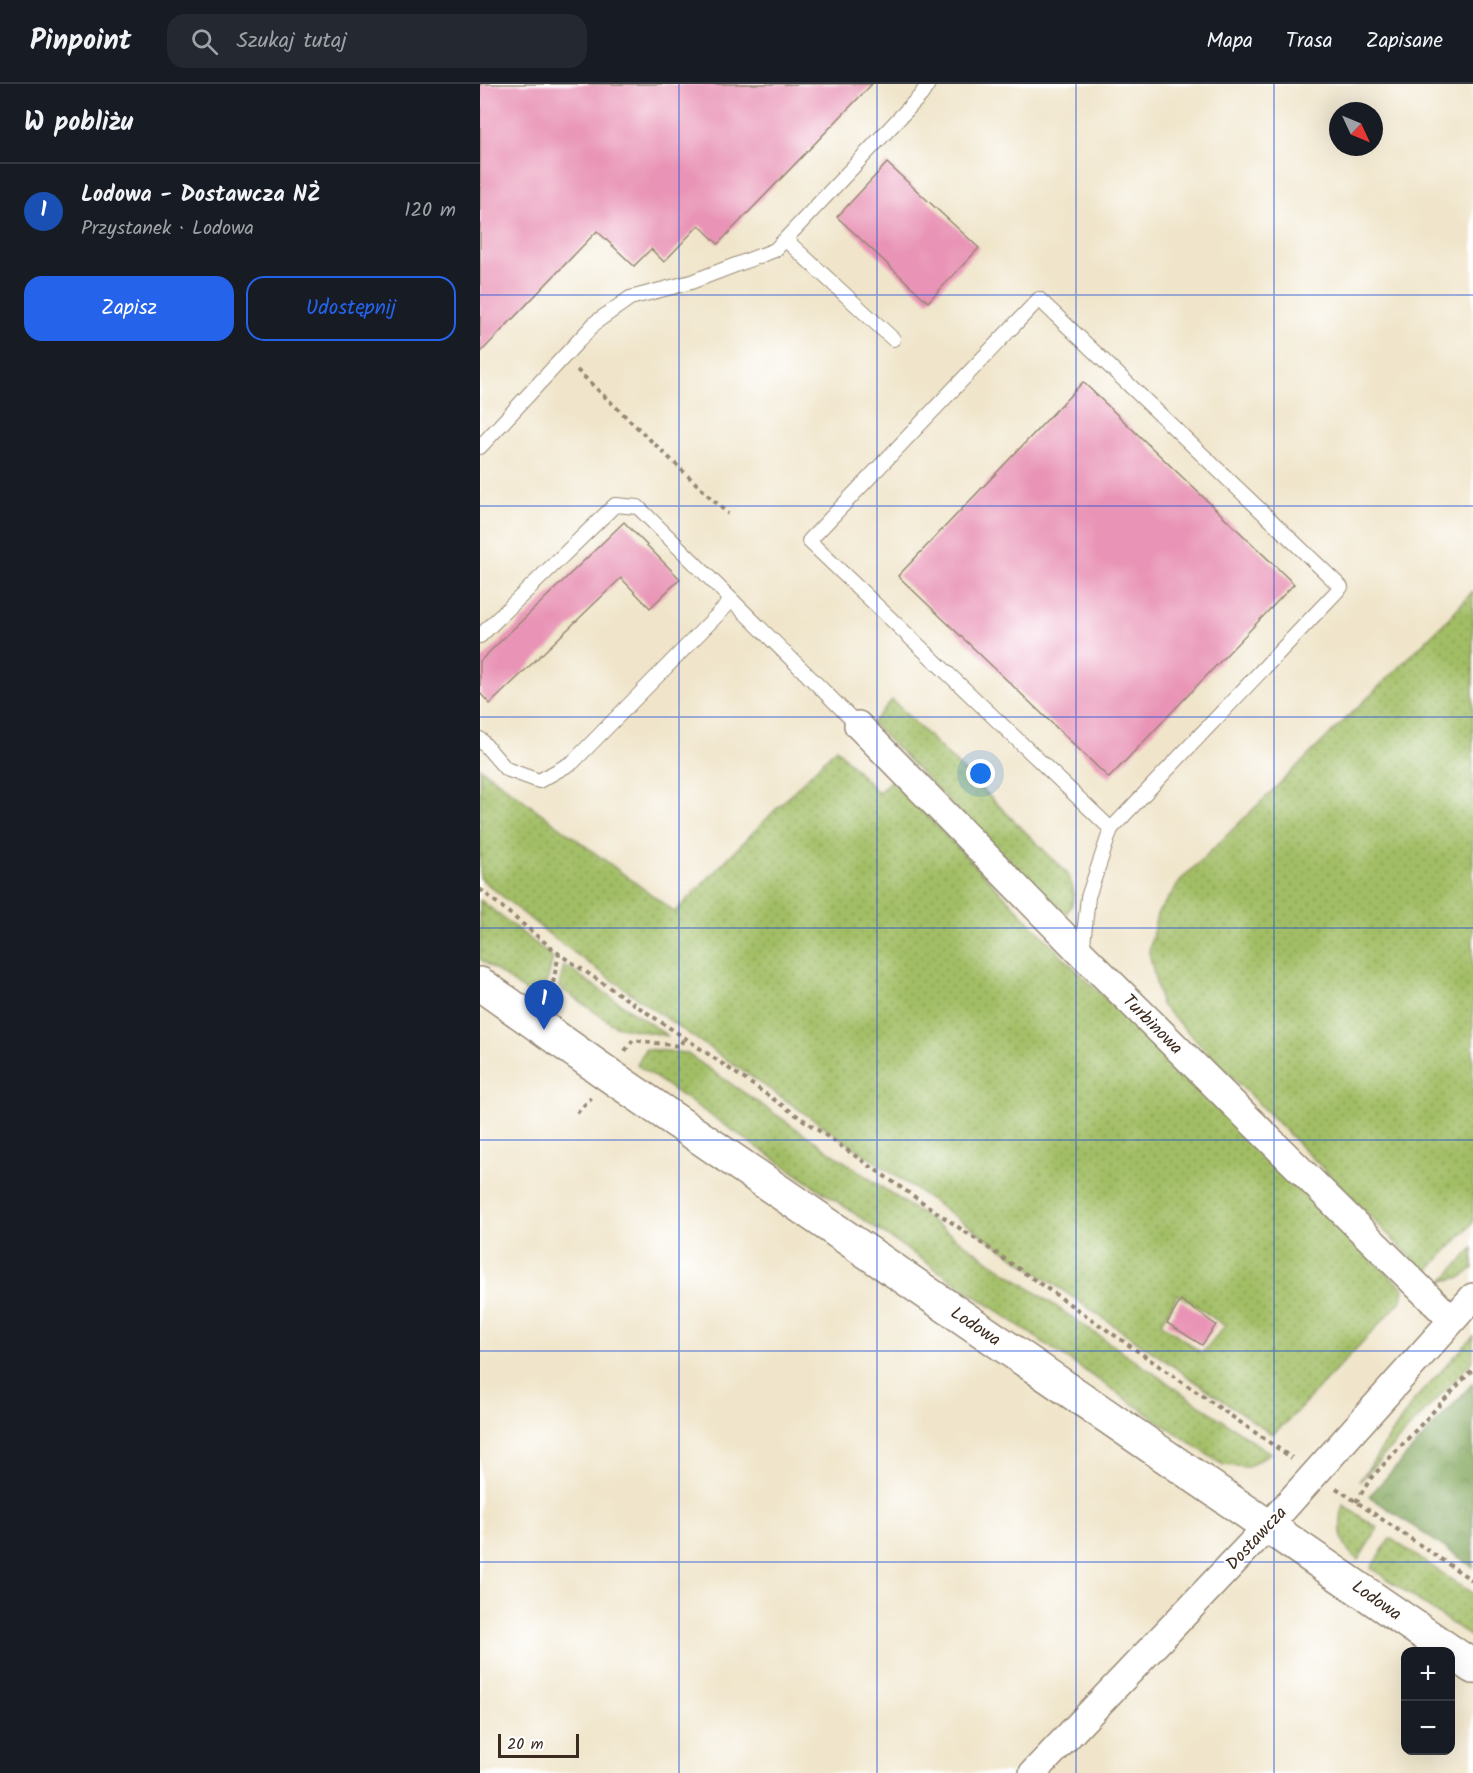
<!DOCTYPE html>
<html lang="pl">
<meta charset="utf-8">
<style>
:root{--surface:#171b24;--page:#242831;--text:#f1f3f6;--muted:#9ea1a6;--line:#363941;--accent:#2563eb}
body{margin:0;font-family:Kalam,sans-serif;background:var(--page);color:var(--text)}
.controls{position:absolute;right:18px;bottom:18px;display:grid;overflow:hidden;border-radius:12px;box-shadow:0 6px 24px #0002}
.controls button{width:54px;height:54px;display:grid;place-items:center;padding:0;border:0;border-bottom:2px solid var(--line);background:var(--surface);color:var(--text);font:30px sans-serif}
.compass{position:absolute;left:849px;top:18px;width:54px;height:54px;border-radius:50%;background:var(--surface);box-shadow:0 6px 24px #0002;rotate:134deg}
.scale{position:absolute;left:18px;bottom:15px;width:81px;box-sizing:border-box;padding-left:6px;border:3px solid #3b2a1e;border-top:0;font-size:16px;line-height:21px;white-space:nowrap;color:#3b2a1e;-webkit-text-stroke:4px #fff;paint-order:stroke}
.you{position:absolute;left:501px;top:690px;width:21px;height:21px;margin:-15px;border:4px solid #fff;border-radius:50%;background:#1a73e8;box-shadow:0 0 0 9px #1a73e833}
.badge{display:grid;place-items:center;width:39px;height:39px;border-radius:50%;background:var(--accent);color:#fff;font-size:20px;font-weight:700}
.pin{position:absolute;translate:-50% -50px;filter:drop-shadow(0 2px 3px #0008)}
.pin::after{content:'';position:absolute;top:32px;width:21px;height:18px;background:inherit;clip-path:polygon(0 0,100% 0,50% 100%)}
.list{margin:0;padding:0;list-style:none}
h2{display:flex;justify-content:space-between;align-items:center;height:78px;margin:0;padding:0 24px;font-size:26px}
h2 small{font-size:20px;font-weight:400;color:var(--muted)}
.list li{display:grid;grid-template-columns:39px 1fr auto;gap:18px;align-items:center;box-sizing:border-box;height:96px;padding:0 24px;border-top:2px solid var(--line)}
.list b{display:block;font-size:22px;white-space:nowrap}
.list p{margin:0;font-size:20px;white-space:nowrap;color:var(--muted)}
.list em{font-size:20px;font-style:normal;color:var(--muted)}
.actions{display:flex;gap:12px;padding:18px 24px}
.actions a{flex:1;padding:14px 0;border:2px solid var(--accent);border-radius:18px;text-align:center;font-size:21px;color:var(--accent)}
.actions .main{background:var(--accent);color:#fff}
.icon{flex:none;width:33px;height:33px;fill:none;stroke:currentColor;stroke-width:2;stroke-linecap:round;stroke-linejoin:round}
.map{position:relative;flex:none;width:993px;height:1689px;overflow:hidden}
header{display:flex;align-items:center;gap:36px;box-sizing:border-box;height:84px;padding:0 30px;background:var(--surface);border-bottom:2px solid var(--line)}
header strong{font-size:28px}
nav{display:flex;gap:33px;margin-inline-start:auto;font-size:21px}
.search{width:420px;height:54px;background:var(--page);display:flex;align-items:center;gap:15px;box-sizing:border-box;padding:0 21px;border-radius:18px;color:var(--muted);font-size:22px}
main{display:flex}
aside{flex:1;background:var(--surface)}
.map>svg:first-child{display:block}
.grass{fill:url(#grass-dots);stroke:#6e7442;stroke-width:1.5;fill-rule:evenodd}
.forest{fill:url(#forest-crowns);stroke:#5e683c;stroke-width:1.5}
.building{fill:#e994b6}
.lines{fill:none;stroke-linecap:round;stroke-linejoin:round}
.service-casing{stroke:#968874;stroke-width:16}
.minor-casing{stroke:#968874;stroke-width:30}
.tertiary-casing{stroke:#968874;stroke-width:36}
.path{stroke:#968874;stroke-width:4;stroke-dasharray:4.5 4.5;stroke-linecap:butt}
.service{stroke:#fff;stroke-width:14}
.minor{stroke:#fff;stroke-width:27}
.tertiary{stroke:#fff;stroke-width:33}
.grid{fill:none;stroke:#1d4ed8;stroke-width:1.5;stroke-opacity:0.55}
.labels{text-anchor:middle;stroke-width:4.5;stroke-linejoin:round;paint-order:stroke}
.street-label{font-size:18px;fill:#3b2a1e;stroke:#fff}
</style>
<header>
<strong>Pinpoint</strong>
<div class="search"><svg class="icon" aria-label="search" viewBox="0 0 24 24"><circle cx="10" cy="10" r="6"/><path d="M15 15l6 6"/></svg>Szukaj tutaj</div>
<nav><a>Mapa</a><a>Trasa</a><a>Zapisane</a></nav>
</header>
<main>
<aside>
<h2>W pobliżu<small></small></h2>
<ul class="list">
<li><span class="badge" style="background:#1a4fb4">1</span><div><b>Lodowa - Dostawcza NŻ</b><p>Przystanek · Lodowa</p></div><em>120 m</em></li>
</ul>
<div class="actions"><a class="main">Zapisz</a><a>Udostępnij</a></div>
</aside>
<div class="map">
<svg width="993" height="1689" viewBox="0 0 993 1689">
<defs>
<pattern id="grass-dots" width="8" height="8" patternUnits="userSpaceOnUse" patternTransform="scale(1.5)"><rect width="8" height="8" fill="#a2be65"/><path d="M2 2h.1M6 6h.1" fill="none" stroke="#859b53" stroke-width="1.8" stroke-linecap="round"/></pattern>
<pattern id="forest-crowns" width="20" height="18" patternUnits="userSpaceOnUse" patternTransform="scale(1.5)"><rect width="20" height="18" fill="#81a55a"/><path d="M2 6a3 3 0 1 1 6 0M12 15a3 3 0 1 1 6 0" fill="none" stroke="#6b874a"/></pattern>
</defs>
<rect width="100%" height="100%" fill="#fff"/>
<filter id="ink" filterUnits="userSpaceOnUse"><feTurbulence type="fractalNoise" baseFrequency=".0167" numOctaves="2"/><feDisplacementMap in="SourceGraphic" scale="12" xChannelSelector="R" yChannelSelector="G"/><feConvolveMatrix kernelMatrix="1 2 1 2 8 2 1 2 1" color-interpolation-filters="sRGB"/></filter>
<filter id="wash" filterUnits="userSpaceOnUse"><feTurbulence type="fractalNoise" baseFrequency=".008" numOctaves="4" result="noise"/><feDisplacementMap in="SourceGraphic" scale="24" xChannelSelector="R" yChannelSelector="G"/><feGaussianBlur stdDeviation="1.35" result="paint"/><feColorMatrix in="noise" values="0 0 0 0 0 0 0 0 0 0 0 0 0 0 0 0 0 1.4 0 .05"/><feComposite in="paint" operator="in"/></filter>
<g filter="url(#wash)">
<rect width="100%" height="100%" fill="#f0e5ca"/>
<g class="grass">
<path d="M993,507v632l-47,50 -265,-268 -12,-53 8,-38 25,-35 263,-257z"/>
<path d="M412,616l174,172c9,16 12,28 -1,43l-7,-4 -186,-188z"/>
<path d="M356,664l42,45 14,-14 176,183 336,327 -2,11 -114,121 -16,13 -615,-422 -102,-73 -75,-61v-110l195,144zM698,1210l47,32 -23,27 -41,-30z"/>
<path d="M0,816l73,57 -5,22 -13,19 -55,-39z"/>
<path d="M84,881l104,71 -53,-10 -56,-39z"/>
<path d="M165,965l41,4 584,400 -22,14 -25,-2 -586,-400z"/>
<path d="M993,1164v20l-11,9 -19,4z"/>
<path d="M993,1253v23l-114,122 57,-84z"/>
<path d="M863,1421l35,23 -20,32c-20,-15 -19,-33 -15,-55z"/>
<path d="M910,1454l83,56v44l-102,-70z"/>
</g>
<path class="forest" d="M993,1299v184l-104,-71z"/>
<g id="blocks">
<g class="building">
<path d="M0,0h392l-154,160 -19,-19 -35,37 -13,-13 -17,17 -37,-35 -117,122z"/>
<path d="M407,79l92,85 -51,54 -91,-85z"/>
<path d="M603,298l211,202 -185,194 -211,-202z"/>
<path d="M144,438l56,57 -30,29 -29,-30 -131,126 -10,-11v-32z"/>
<path d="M701,1216l35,25 -14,20 -35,-22z"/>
</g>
</g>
</g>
<g filter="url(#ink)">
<use href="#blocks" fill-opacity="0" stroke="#968874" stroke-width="1.5"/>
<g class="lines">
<defs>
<g id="service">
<path d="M307,157l106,98"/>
<path d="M559,215l302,288 -230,242 -302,-288z"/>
<path d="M0,363l116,-125 34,-24 61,-16 84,-32 146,-155 7,-11"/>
<path d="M0,552l135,-131 23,2 220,218"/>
<path d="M0,655l26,30 33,12 34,-19 159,-162"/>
<path d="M602,870l6,-57 23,-68"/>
</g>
<g id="minor">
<path d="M378,641l224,229 370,366"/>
<path d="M553,1689l236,-248 204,-228"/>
</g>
<path id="tertiary" d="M0,900l129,91 864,592"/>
</defs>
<use href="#service" class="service-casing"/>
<use href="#minor" class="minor-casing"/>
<use href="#tertiary" class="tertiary-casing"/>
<g class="path">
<path d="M97,286l151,144"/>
<path d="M0,805l79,65 126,84 607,420"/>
<path d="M73,899l6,-29"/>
<path d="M145,967l8,-11 46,6 6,-8"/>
<path d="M97,1029l14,-15"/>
<path d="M856,1404l137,93"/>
<path d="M876,1418l15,-24 102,-109"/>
</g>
<use href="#service" class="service"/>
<use href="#minor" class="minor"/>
<use href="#tertiary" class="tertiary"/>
</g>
</g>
<path class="grid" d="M199,0v1689M397,0v1689M596,0v1689M794,0v1689M0,211h993M0,422h993M0,633h993M0,844h993M0,1056h993M0,1267h993M0,1478h993"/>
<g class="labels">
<g class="street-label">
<text transform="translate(673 940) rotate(45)" y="6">Turbinowa</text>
<text transform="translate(496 1242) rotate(34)" y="6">Lodowa</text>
<text transform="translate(776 1454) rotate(-47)" y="6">Dostawcza</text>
<text transform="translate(897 1516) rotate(35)" y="6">Lodowa</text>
</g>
</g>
</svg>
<div class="controls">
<button>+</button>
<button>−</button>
</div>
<svg class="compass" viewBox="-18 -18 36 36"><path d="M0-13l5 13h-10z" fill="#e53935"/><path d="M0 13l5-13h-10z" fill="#9ea1a6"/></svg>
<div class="scale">20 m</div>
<div class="you"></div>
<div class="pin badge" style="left:64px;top:946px;background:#1a4fb4">1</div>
</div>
</main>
